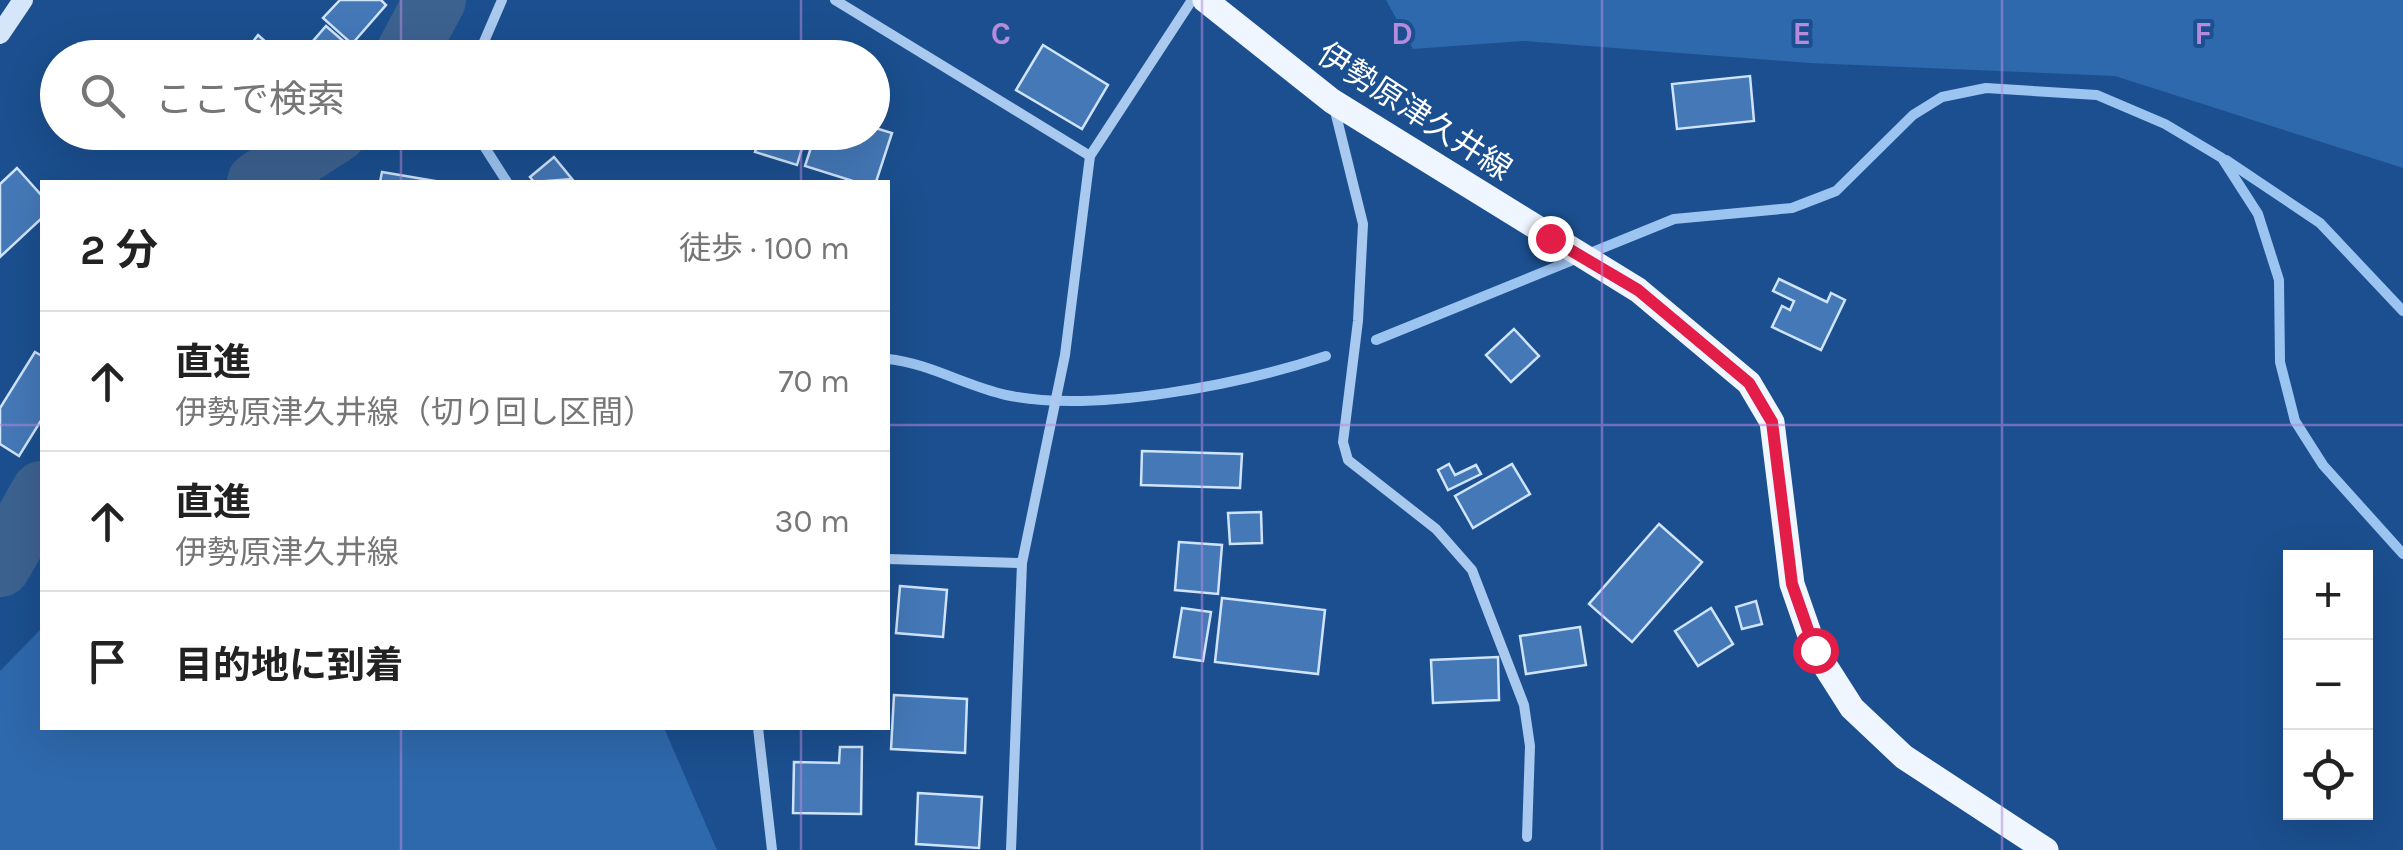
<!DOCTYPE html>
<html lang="ja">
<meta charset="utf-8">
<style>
:root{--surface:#fff;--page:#f6f6f6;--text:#222;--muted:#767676;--line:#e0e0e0}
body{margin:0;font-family:Karla,"Noto Sans JP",sans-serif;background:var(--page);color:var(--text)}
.controls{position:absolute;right:30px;bottom:30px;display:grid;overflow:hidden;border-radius:0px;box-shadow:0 10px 40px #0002}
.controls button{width:90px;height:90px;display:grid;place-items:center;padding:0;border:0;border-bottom:2px solid var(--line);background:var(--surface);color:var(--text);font:50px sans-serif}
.stop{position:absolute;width:30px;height:30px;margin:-22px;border:8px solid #e11d48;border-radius:50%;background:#fff}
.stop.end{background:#e11d48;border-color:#fff;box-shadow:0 2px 10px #0008}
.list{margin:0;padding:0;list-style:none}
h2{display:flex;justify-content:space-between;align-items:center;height:130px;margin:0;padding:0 40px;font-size:42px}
h2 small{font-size:32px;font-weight:400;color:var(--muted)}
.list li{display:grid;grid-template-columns:65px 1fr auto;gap:30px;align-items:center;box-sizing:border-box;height:140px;padding:0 40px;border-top:2px solid var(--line)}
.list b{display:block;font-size:38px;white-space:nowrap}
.list p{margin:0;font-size:32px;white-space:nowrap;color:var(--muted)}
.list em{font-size:32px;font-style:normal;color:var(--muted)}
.icon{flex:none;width:55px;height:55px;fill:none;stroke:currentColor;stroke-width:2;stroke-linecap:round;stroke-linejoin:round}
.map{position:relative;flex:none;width:2403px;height:850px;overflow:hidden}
.search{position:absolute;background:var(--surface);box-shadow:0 10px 40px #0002;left:40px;top:40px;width:850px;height:110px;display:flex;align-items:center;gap:25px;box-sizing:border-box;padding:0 35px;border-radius:55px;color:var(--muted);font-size:38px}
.panel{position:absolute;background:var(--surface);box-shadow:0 10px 40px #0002;left:40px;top:180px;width:850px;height:550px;border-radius:0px}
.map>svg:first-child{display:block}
.green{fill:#2e69ad}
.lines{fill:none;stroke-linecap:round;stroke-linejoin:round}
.stream{stroke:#9cc4f0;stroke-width:10}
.river{stroke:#3c6290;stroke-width:62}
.building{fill:#4478b7;stroke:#cfe3fa;stroke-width:2.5}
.minor{stroke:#a9c9ee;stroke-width:10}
.secondary{stroke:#d6e6fa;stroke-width:20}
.primary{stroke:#f0f6ff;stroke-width:25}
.route{stroke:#e11d48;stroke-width:12}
.grid{fill:none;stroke:#b68bdc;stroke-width:2.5;stroke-opacity:0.55}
.labels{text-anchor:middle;stroke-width:8;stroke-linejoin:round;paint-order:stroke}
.street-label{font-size:32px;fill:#fff;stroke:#1b4f8f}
.grid-label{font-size:32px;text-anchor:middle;font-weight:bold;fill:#b68bdc;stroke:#1b4f8f;stroke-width:8;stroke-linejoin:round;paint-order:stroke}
</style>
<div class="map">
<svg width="2403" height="850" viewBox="0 0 2403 850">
<rect width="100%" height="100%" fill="#1b4f8f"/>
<g class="green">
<path d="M1386,0h1017v168l-288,-92 -306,-13 -286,-22 -110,8z"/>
<path d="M42,628v100h622l53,122h-717v-179z"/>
</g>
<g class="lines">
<g class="stream">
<path d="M411,49l6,9"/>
<path d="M475,132l32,50"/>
<path d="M2226,160l94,63 83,88"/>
<path d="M1376,340l298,-121 118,-11 44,-17 77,-76 29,-18 44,-9 111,7 68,29 57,34 36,56 21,66 1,82 15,59 28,44 80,89"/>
<path d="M888,359c40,4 78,27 118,36 87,19 236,-11 320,-39"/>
</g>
<g class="river">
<path d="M404,58l31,-58"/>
<path d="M258,182l78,-50"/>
<path d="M0,566l42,-74"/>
</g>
</g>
<g class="building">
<path d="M340,0h41l5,5 -34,39 -29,-26z"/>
<path d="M326,26l31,27 -4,5h-35l-11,-10z"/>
<path d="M258,35l18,16 -6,7h-29z"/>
<path d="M1043,45l65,40 -26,44 -66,-39z"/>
<path d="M1750,76l4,45 -77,8 -5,-45z"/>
<path d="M872,127l20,6 -16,49h-20l-51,-16 11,-34h56z"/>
<path d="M761,132h46l-10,33 -42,-13z"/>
<path d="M554,157l18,22 -38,3 -4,-5z"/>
<path d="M17,168l25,28v22l-42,39v-73z"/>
<path d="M382,172l59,10h-61z"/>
<path d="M1779,279l48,23 4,-9 14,7 -24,50 -49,-23 10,-21 8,4 4,-9 -21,-10z"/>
<path d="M1514,329l25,27 -28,26 -25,-27z"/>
<path d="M35,352l7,4v63l-23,37 -19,-12v-36z"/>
<path d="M1142,451l100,3 -2,34 -99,-3z"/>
<path d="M1449,464l6,11 21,-10 5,9 -33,16 -10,-20z"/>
<path d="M1512,464l18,30 -57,34 -18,-32z"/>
<path d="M1261,512l1,31 -32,1 -2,-31z"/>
<path d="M1659,524l43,38 -70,80 -43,-38z"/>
<path d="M1179,542l43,3 -4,49 -43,-4z"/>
<path d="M900,586l47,4 -4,47 -47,-4z"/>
<path d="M1222,598l103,12 -7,64 -103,-12z"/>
<path d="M1756,601l6,23 -20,5 -6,-22z"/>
<path d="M1182,608l29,4 -8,49 -29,-4z"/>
<path d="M1711,608l22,36 -35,22 -23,-35z"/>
<path d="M1580,627l6,38 -60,9 -6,-38z"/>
<path d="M1498,657l1,43 -66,3 -2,-43z"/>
<path d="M894,695l73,4 -2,54 -74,-4z"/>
<path d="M840,747h22l-1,67 -68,-1 1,-51 45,1z"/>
<path d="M918,793l64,4 -3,51 -63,-4z"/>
</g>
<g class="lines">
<g class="minor">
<path d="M835,0l255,156"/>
<path d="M477,58l25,-58"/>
<path d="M1334,107l29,117 -5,97 -15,121 5,18 88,69 36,41 52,135 6,41 -3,91"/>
<path d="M888,559l134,4"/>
<path d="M758,728l14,122"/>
<path d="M1011,850l11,-287 43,-208 25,-199 102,-156"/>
</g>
<path class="secondary" d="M0,34l23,-34"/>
<path class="primary" d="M1205,0l127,101 306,189 111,93 23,39 20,162 23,66 37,58 52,49 142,93"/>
</g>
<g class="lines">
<path class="route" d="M1550,238l88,52 111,93 23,39 20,162 23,66"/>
</g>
<path class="grid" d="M401,0v58M801,0v58M1202,0v850M1602,0v850M2002,0v850M401,132v50M801,132v50M0,425h42M888,425h1515M401,728v122M801,728v122"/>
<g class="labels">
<g class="street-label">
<text transform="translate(1415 111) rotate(33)" y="11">伊勢原津久井線</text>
</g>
</g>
<g class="grid-label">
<text x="1001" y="44">C</text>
<text x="1402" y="44">D</text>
<text x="1802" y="44">E</text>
<text x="2203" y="44">F</text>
</g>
</svg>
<div class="controls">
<button>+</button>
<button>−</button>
<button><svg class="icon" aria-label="locate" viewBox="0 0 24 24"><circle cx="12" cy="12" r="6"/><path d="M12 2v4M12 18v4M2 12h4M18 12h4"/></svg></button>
</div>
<div class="stop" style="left:1815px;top:650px"></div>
<div class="stop end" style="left:1550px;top:238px"></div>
<div class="search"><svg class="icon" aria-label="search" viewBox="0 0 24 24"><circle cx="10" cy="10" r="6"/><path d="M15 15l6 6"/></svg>ここで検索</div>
<section class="panel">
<h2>2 分<small>徒歩 · 100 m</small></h2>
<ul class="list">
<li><svg class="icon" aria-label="ahead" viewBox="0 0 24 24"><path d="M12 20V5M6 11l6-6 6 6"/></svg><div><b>直進</b><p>伊勢原津久井線（切り回し区間）</p></div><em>70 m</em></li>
<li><svg class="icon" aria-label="ahead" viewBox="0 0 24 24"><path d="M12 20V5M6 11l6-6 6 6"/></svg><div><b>直進</b><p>伊勢原津久井線</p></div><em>30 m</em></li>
<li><svg class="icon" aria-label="arrive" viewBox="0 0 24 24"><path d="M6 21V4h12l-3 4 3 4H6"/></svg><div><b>目的地に到着</b></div></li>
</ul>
</section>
</div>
